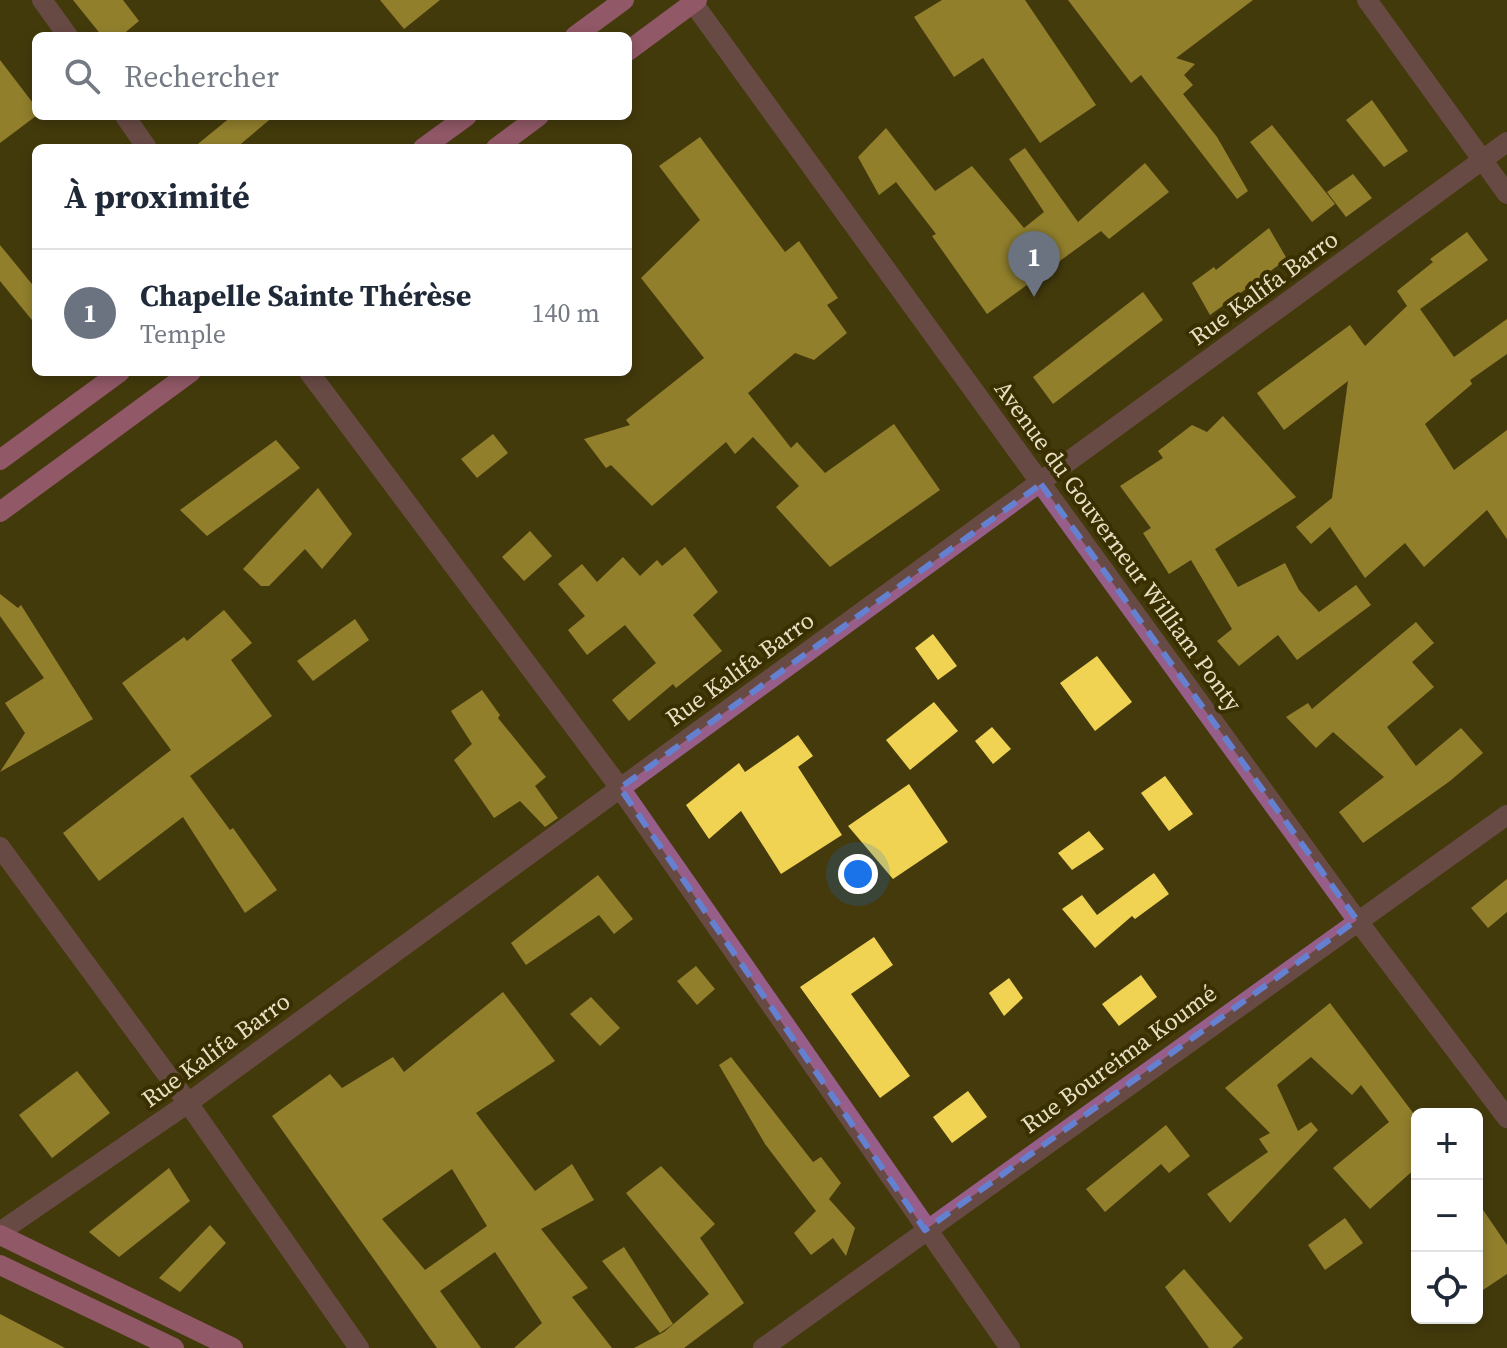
<!DOCTYPE html>
<html lang="fr">
<meta charset="utf-8">
<style>
:root{--surface:#fff;--page:#f2f2f3;--text:#1f2937;--muted:#747a83;--line:#e0e1e3;--accent:#db2777}
body{margin:0;font-family:"Source Serif 4",serif;background:var(--page);color:var(--text)}
.controls{position:absolute;right:24px;bottom:24px;display:grid;overflow:hidden;border-radius:12px;box-shadow:0 4px 12px #0003}
.controls button{width:72px;height:72px;display:grid;place-items:center;padding:0;border:0;border-bottom:2px solid var(--line);background:var(--surface);color:var(--text);font:40px sans-serif}
.you{position:absolute;left:858px;top:874px;width:28px;height:28px;margin:-20px;border:6px solid #fff;border-radius:50%;background:#1a73e8;box-shadow:0 0 0 12px #1a73e833}
.badge{display:grid;place-items:center;width:52px;height:52px;border-radius:50%;background:var(--accent);color:#fff;font-size:26px;font-weight:700}
.pin{position:absolute;translate:-50% -66px;filter:drop-shadow(0 2px 4px #0008)}
.pin::after{content:'';position:absolute;top:42px;width:28px;height:24px;background:inherit;clip-path:polygon(0 0,100% 0,50% 100%)}
.list{margin:0;padding:0;list-style:none}
h2{display:flex;justify-content:space-between;align-items:center;height:104px;margin:0;padding:0 32px;font-size:34px}
h2 small{font-size:26px;font-weight:400;color:var(--muted)}
.list li{display:grid;grid-template-columns:52px 1fr auto;gap:24px;align-items:center;box-sizing:border-box;height:128px;padding:0 32px;border-top:2px solid var(--line)}
.list b{display:block;font-size:30px;white-space:nowrap}
.list p{margin:0;font-size:26px;white-space:nowrap;color:var(--muted)}
.list em{font-size:26px;font-style:normal;color:var(--muted)}
.icon{flex:none;width:44px;height:44px;fill:none;stroke:currentColor;stroke-width:2;stroke-linecap:round;stroke-linejoin:round}
.map{position:relative;flex:none;width:1507px;height:1348px;overflow:hidden}
.search{position:absolute;background:var(--surface);box-shadow:0 4px 12px #0003;left:32px;top:32px;width:600px;height:88px;display:flex;align-items:center;gap:20px;box-sizing:border-box;padding:0 28px;border-radius:12px;color:var(--muted);font-size:30px}
.panel{position:absolute;background:var(--surface);box-shadow:0 4px 12px #0003;left:32px;top:144px;width:600px;height:232px;border-radius:12px}
.map>svg:first-child{display:block}
.building{fill:#f0d352;fill-rule:evenodd}
.lines{fill:none;stroke-linecap:round;stroke-linejoin:round}
.minor{stroke:#965e89;stroke-width:20}
.major{stroke:#ef7cd6;stroke-width:20}
.marked{fill:none;stroke:#6481d1;stroke-width:6;stroke-dasharray:16 10;stroke-linejoin:round}
.labels{text-anchor:middle;stroke-width:8;stroke-linejoin:round;paint-order:stroke}
.street-label{font-size:24px;fill:#e7e0c3;stroke:#3a2f00}
</style>
<div class="map">
<svg width="1507" height="1348" viewBox="0 0 1507 1348">
<rect width="100%" height="100%" fill="#443a0c"/>
<g class="building">
<path d="M73,0h50l16,21 -18,15h-19z"/>
<path d="M380,0h60l-36,29z"/>
<path d="M942,0h83l71,105 -56,38 -57,-85 -29,19 -40,-60z"/>
<path d="M1068,0h185l-77,58 19,6 -11,11 9,10 -10,9 34,43 31,54 -11,8 -96,-124 -10,8z"/>
<path d="M0,60l36,47v9l-36,27z"/>
<path d="M1372,100l36,51 -24,16 -38,-47z"/>
<path d="M232,116h42l-38,32h-43z"/>
<path d="M1272,125l63,79 -23,18 -62,-80z"/>
<path d="M886,128l49,63 37,-25 52,62 20,-16 -35,-53 16,-11 53,74 67,-59 24,29 -60,47 -8,-8 -114,83 -55,-78 4,-2 -40,-52 -17,13 -21,-38z"/>
<path d="M700,137l85,115 14,-11 39,57 -11,7 20,28 -33,27 -19,-7 -47,40 43,55 6,-6 28,31 69,-49 46,66 -110,77 -54,-60 23,-21 -46,-49 -18,17 -9,-12 -74,64 -41,-41 -5,3 -22,-29 46,-14 -4,-5 78,-62 -63,-80 59,-58 -41,-54z"/>
<path d="M1353,174l19,24 -26,19 -19,-25z"/>
<path d="M1269,228l18,31 -77,56 -18,-32 22,-16 2,3z"/>
<path d="M1467,232l21,28 -68,49 34,48 53,-38v35l-37,26 2,4 -47,40 29,46 53,-40v109l-20,-29 -63,57 -19,-24 -40,35 -35,-51 -19,17 -15,-17 36,-29 16,-117 -64,49 -27,-37 93,-68 15,21 42,-40 -10,-15 36,-29 -3,-3z"/>
<path d="M0,245l36,44v36l-36,-44z"/>
<path d="M1143,292l20,28 -110,84 -20,-27z"/>
<path d="M1223,416l73,81 -81,52 23,38 47,-24 14,27 20,22 37,-27 15,20 -74,55 -19,-25 -39,31 -22,-25 15,-12 -41,-69 -22,14 -26,-41 8,-5 -31,-42 43,-28 -5,-7 34,-26 15,7z"/>
<path d="M493,434l15,19 -31,25 -16,-19z"/>
<path d="M276,440l24,28 -93,68 -27,-26z"/>
<path d="M318,488l34,46 -30,35 -17,-20 -36,37h-8l-18,-17z"/>
<path d="M530,531l22,25 -28,25 -22,-24z"/>
<path d="M685,547l33,45 -25,23 29,36 -46,37 -3,-4 -44,37 -17,-21 44,-37 -31,-38 -38,30 -19,-25 17,-14 -27,-32 24,-20 15,18 26,-25 17,19 17,-16 5,6z"/>
<path d="M0,594l18,14 3,-3 72,114 -93,53 25,-39 -20,-30 39,-25 -44,-62z"/>
<path d="M224,610l28,33 -21,17 41,56 -82,60 40,54 3,-2 44,62 -32,23 -62,-96 -84,64 -36,-48 108,-83 -49,-67 62,-46 3,4z"/>
<path d="M355,619l14,21 -56,41 -16,-20z"/>
<path d="M1416,622l18,21 -22,19 22,25 -47,40 29,39 45,-38 22,25 -33,28 -87,62 -24,-31 45,-35 -51,-45 -17,16 -30,-31 22,-14 4,6z"/>
<path d="M933,634l24,32 -19,14 -23,-32z"/>
<path d="M1097,656l35,46 -37,29 -35,-48z"/>
<path d="M482,690l18,25 -2,3 48,59 -11,9 23,32 -13,9 -25,-26 -26,17 -40,-58 18,-16 -21,-33z"/>
<path d="M934,702l24,29 -48,39 -24,-30z"/>
<path d="M992,727l19,22 -18,15 -18,-23z"/>
<path d="M798,735l15,21 -15,11 44,68 -61,39 -40,-63 -32,28 -23,-34 53,-42 6,9z"/>
<path d="M1165,776l28,38 -24,17 -28,-38z"/>
<path d="M909,784l39,58 -55,37 -45,-53z"/>
<path d="M1089,831l15,18 -32,21 -14,-17z"/>
<path d="M1154,873l15,21 -34,25 -3,-3 -37,32 -33,-39 20,-14 15,20z"/>
<path d="M598,875l35,44 -19,15 -15,-19 -73,50 -15,-22z"/>
<path d="M1507,879v33l-19,16 -17,-20z"/>
<path d="M874,937l19,28 -42,29 59,82 -30,22 -80,-111z"/>
<path d="M696,966l19,23 -18,16 -20,-24z"/>
<path d="M1141,975l16,22 -38,29 -17,-22z"/>
<path d="M1009,978l14,20 -19,18 -15,-23z"/>
<path d="M503,992l52,69 -79,52 59,78 37,-27 22,36 -53,29 47,59 -16,9 40,51h-98l28,-25 -47,-71 -55,39 41,57h-44l-165,-232 58,-42 12,14 51,-31 11,15zM452,1169l35,57 -62,44 -43,-51z"/>
<path d="M591,997l29,31 -20,18 -30,-32z"/>
<path d="M1330,1003l87,115v49l-47,42 -37,-41 56,-46 -28,-37 -9,10 -41,-38 -34,28 21,46 13,-9 7,8 -88,93 -23,-29 61,-42 -9,-13 11,-6 -45,-45z"/>
<path d="M731,1057l82,105 8,-5 20,26 -12,16 26,29 -9,28 -13,-18 -22,17 -17,-22 22,-22 -51,-67 -46,-79z"/>
<path d="M77,1071l33,42 -58,45 -33,-43z"/>
<path d="M968,1091l19,26 -35,26 -19,-26z"/>
<path d="M1166,1125l24,31 -21,17 -8,-9 -56,48 -19,-23z"/>
<path d="M661,1166l54,58 -15,14 44,65 -60,45h-50l30,-16 45,-38 -83,-101z"/>
<path d="M169,1168l21,33 -71,56 -30,-25z"/>
<path d="M1477,1201l30,44v29l-30,20z"/>
<path d="M1345,1218l18,25 -38,27 -17,-25z"/>
<path d="M210,1225l16,18 -46,49 -21,-14z"/>
<path d="M624,1247l49,77 -13,9 -58,-72z"/>
<path d="M1184,1269l59,69 -11,10h-23l-44,-61z"/>
<path d="M0,1314l65,34h-65z"/>
</g>
<g class="lines">
<g class="minor">
<path d="M42,0l26,36"/>
<path d="M691,0l666,920 150,198"/>
<path d="M1367,0l140,194"/>
<path d="M125,116l22,32"/>
<path d="M309,372l311,416 390,560"/>
<path d="M0,847l188,256 171,245"/>
<path d="M0,1232l188,-129 1319,-961"/>
<path d="M763,1348l744,-533"/>
</g>
<g class="major">
<path d="M575,36l49,-36"/>
<path d="M628,51l69,-51"/>
<path d="M423,148l44,-32"/>
<path d="M496,148l43,-32"/>
<path d="M0,460l120,-88"/>
<path d="M0,512l191,-140"/>
<path d="M0,1235l233,113"/>
<path d="M0,1265l174,83"/>
</g>
</g>
<path d="M0 0H1507V1348H0ZM1041,484l316,436 -432,310 -305,-442z" fill="#443a0c" fill-opacity=".55" fill-rule="evenodd"/>
<path class="marked" d="M1041,484l316,436 -432,310 -305,-442z"/>
<g class="labels">
<g class="street-label">
<text transform="translate(1264 288) rotate(-36)" y="8">Rue Kalifa Barro</text>
<text transform="translate(1118 546) rotate(54)" y="8">Avenue du Gouverneur William Ponty</text>
<text transform="translate(740 669) rotate(-36)" y="8">Rue Kalifa Barro</text>
<text transform="translate(216 1050) rotate(-36)" y="8">Rue Kalifa Barro</text>
<text transform="translate(1119 1059) rotate(-36)" y="8">Rue Boureima Koumé</text>
</g>
</g>
</svg>
<div class="controls">
<button>+</button>
<button>−</button>
<button><svg class="icon" aria-label="locate" viewBox="0 0 24 24"><circle cx="12" cy="12" r="6"/><path d="M12 2v4M12 18v4M2 12h4M18 12h4"/></svg></button>
</div>
<div class="you"></div>
<div class="pin badge" style="left:1034px;top:297px;background:#6b7280">1</div>
<div class="search"><svg class="icon" aria-label="search" viewBox="0 0 24 24"><circle cx="10" cy="10" r="6"/><path d="M15 15l6 6"/></svg>Rechercher</div>
<section class="panel">
<h2>À proximité<small></small></h2>
<ul class="list">
<li><span class="badge" style="background:#6b7280">1</span><div><b>Chapelle Sainte Thérèse</b><p>Temple</p></div><em>140 m</em></li>
</ul>
</section>
</div>
